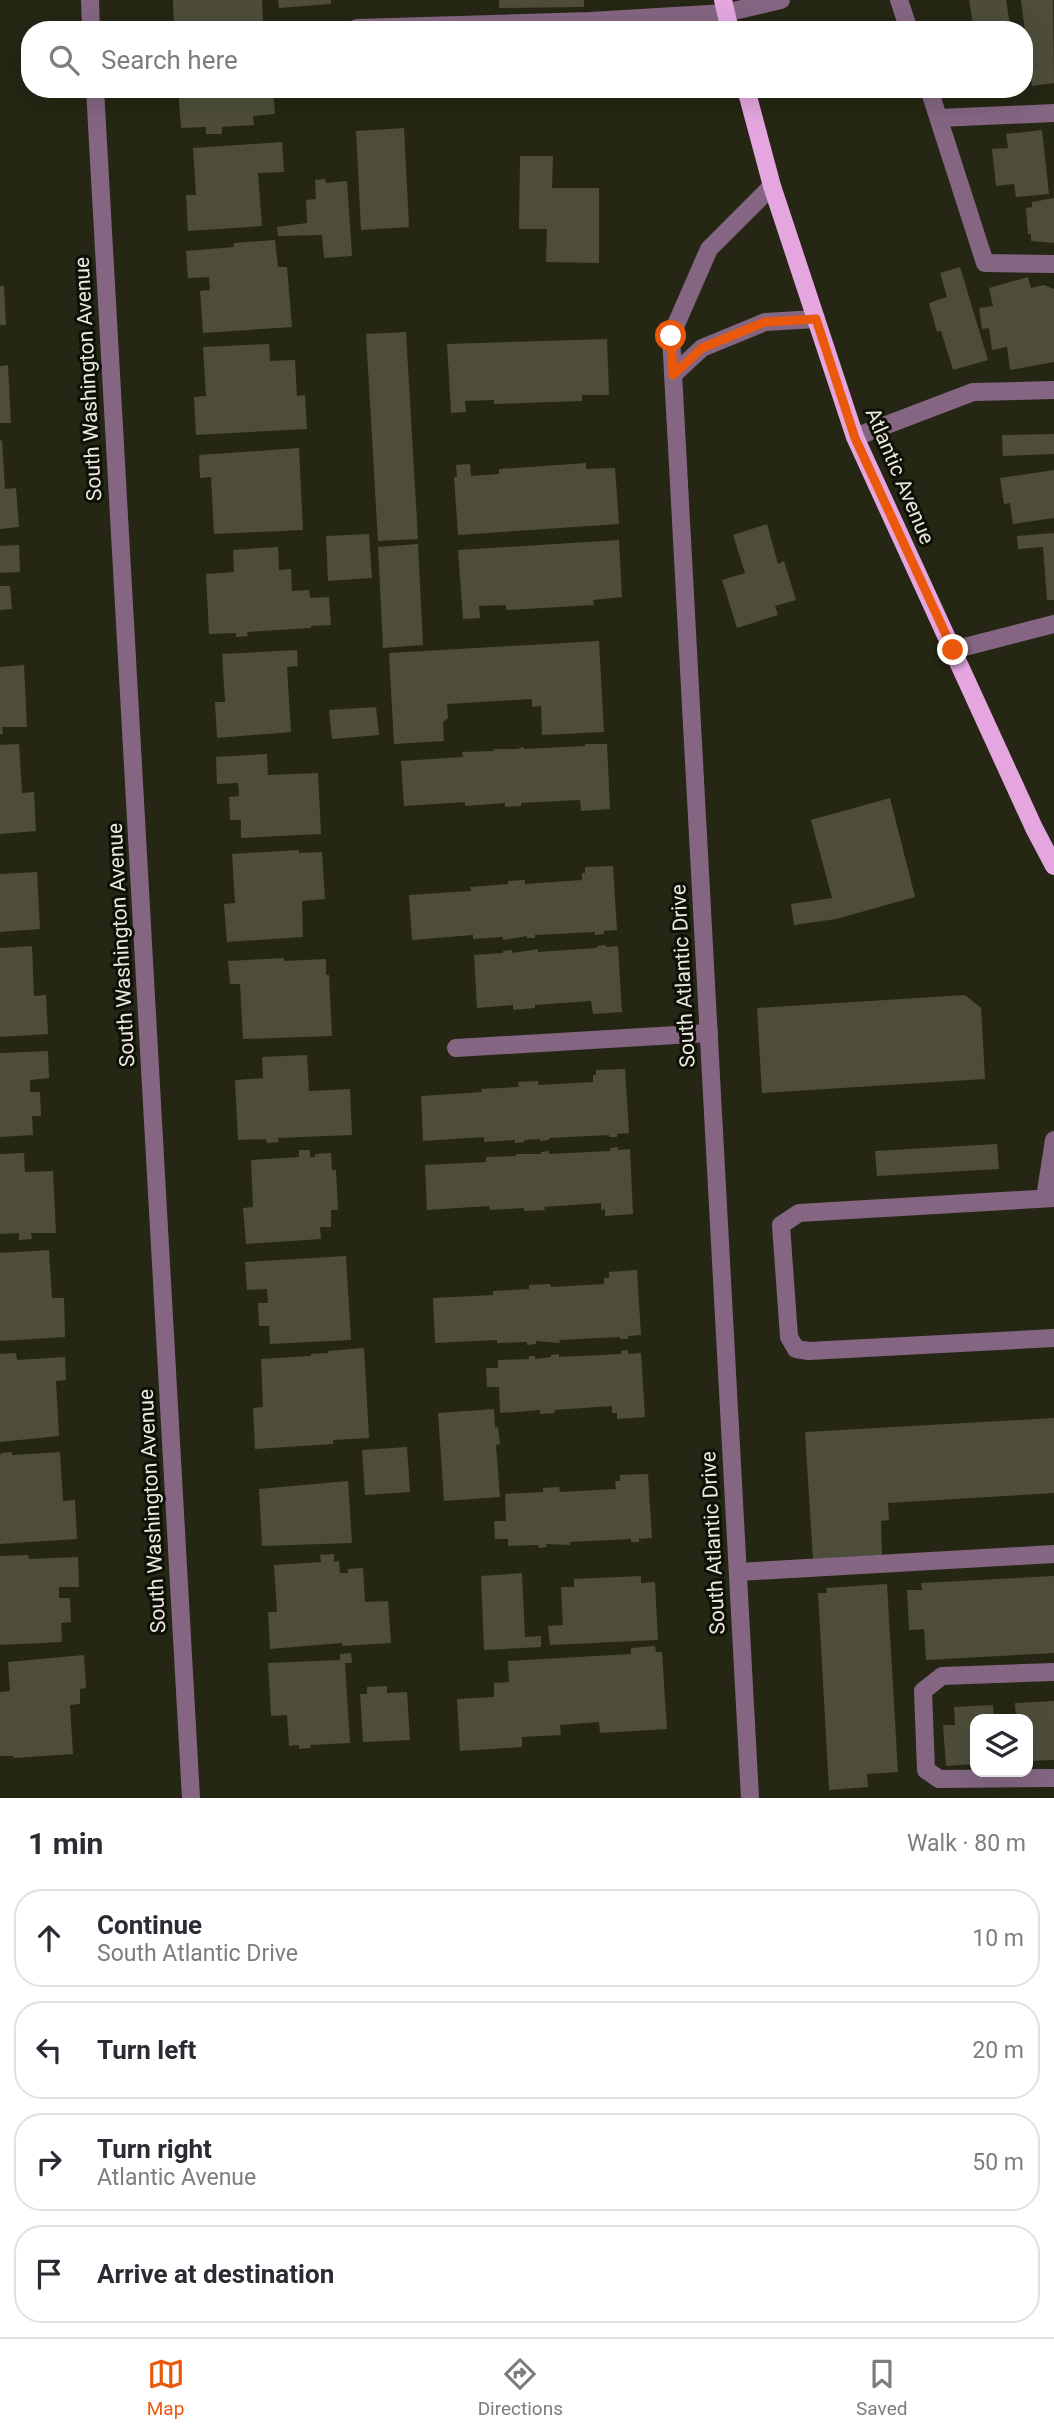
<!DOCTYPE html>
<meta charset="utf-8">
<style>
:root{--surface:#fff;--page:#f7f7f7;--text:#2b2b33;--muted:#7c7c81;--line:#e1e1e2;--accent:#ea580c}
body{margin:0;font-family:Roboto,sans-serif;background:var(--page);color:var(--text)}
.controls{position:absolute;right:21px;bottom:21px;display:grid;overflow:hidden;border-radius:14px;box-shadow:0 7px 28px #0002}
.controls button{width:63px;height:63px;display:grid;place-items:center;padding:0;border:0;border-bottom:2px solid var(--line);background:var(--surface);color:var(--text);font:35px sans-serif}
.stop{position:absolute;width:21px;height:21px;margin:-16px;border:5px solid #ea580c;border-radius:50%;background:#fff}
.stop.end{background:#ea580c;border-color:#fff;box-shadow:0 2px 7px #0008}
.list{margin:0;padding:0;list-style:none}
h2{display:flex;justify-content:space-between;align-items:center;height:91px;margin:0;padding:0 28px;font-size:30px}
h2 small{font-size:23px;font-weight:400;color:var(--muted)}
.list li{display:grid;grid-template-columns:46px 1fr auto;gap:21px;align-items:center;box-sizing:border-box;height:98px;margin:0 14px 14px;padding:0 14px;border:2px solid var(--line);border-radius:28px}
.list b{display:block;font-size:26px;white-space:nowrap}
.list p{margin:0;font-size:23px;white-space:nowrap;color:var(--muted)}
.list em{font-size:23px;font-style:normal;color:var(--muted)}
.icon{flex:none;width:38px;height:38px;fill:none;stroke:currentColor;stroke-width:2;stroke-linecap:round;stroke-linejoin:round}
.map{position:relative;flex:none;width:1054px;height:1798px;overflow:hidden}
.search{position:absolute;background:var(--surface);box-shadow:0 7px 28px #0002;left:21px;right:21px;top:21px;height:77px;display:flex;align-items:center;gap:18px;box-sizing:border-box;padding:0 24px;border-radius:28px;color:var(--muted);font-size:26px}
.sheet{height:539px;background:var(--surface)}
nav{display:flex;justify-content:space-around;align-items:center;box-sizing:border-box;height:98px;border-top:2px solid var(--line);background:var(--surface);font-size:19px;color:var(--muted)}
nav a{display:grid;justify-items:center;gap:4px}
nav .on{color:var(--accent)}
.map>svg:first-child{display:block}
.building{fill:#4d4d3a}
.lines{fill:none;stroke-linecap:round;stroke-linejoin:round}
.minor{stroke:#846682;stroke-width:18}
.major{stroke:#e5a6e0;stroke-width:18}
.route{stroke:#ea580c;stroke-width:9}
.labels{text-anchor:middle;stroke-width:6;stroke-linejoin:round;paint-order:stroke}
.street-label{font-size:21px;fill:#e9e9de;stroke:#0f0f07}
</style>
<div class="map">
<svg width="1054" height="1798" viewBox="0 0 1054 1798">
<rect width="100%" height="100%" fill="#262614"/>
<g class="building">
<path d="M173,0h89l1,25 -89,3z"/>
<path d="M278,0h53v4l-52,4z"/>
<path d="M499,0h85v7l-85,1z"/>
<path d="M969,0h37l4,25 6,-1 1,6h-43z"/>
<path d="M1021,0h32l1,83 -22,3z"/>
<path d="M178,89h95l2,25 -22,2 1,9 -32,2v7h-16v-7l-25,1z"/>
<rect x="417" y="89" width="177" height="8"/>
<path d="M404,128l5,99 -48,3 -5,-99z"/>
<path d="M1042,130l7,64 -33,3 -2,-13 -18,2 -4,-37 16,-1 -2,-14z"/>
<path d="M282,142l2,30 -26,1 4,53 -74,5 -2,-36h10l-3,-47z"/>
<path d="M520,156h33l-1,32h47v75l-53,-1 1,-33h-28z"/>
<path d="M325,179l1,4 21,-2 5,75 -28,2 -2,-23 -44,1 -1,-9 30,-4 -1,-23 10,-1 -1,-19z"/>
<path d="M1054,198v45l-23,-2v-7h-3l-2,-26 6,-1v-5z"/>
<path d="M275,240l3,27h9l5,60 -89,6 -3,-42 10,-1 -1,-13 -21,1 -2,-27 48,-4 -1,-4z"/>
<path d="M960,267l28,93 -35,10 -12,-39 -4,1 -8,-29 18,-6 -7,-24z"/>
<path d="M1028,277l3,11 13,-3 10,4v73l-44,8 -3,-23 -15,3 -3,-22 -7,1 -3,-21 14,-2 -4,-18z"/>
<path d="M0,286h4l2,39h-6z"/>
<path d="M406,332l12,207 -40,2 -12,-207z"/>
<path d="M607,339l2,56h-27v6l-88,3v-4l-29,1 1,11 -15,1 -4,-69z"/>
<path d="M269,344l1,17 25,-1 2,36 8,-1 2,34 -111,6 -2,-38 12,-1 -3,-49z"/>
<path d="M8,365l3,58h-11v-57z"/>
<path d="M1054,434v20l-51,2 -1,-21z"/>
<path d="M2,440l3,49 11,-1 3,39 -19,2v-88z"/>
<path d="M299,448l4,82 -89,4 -3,-57 -11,1 -1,-23z"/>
<path d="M586,463v6l29,-1 4,56 -161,11 -4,-58h3l-1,-12 14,-1 1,12 28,-2v-5z"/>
<path d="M1054,470v48l-41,6 -3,-21 -6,1 -4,-26z"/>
<path d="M767,524l11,40 6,-3 12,39 -21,6 3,9 -41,13 -15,-48 23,-7 -12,-38z"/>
<path d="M1054,533v67h-7l-4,-53 -25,2 -1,-13z"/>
<path d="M369,534l3,44 -44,3 -2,-45z"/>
<path d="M619,540l3,57 -29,3 1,5 -88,5v-5l-27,1 1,12 -17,1 -5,-69z"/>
<path d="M418,544l5,101 -40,3 -5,-101z"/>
<path d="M19,545l1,27 -20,1v-27z"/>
<path d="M278,547l1,23 12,-1 1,22 17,-1 1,8 19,-1 2,28 -20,1v2l-64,4 1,4 -12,1v-4l-27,1 -3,-60 28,-2 -1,-22z"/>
<path d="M0,586h10l2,23 -12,1z"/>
<path d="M599,641l5,91 -62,3 -1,-29 -9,1v-8l-85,5 1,14 -5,4 1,19 -50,3 -5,-91z"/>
<path d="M297,650l1,16 -11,1 4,65 -74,6 -2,-36h10l-3,-48z"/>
<path d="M24,665l3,62h-25l1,7h-3v-67z"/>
<path d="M376,707l3,28 -47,4 -3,-29z"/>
<path d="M19,744l3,49 12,-1 2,39 -36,3v-89z"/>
<path d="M585,744h22l3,65 -29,2 -1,-11 -59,3v3l-16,1v-4l-40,3v-4l-61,4 -3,-45 62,-4 -1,-5 32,-1 -1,-2h24l7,-2v2l61,-3z"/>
<path d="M267,754l1,21 50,-2 3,61 -80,4v-18h-11l-1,-23 10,-1 -1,-13 -21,1 -1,-27z"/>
<path d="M890,798l25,99 -79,22 -42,6 -3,-21 41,-6 -21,-78z"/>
<path d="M299,850v3l23,-1 3,47 -23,2 1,36 -76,5 -3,-38 11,-1 -3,-49z"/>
<path d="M613,866l4,64 -13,1v3l-9,1v-3l-60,3v3h-8v-2l-24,4v-3l-30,2v-4l-61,5 -3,-45 62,-4 -1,-4 38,-3v-3l17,-1v4l57,-4v-7h3v-6z"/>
<path d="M37,872l3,57 -40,3v-58z"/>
<path d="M606,945v2l12,-1 4,66 -29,2 -2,-13 -56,4v3l-22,2v-5l-36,3 -3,-53 29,-2v-2l9,-1 1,3 25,-4v3l59,-4v-2z"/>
<path d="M32,946l2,50 12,-1 2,39 -48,3v-89z"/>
<path d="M284,958v3l42,-2v16h3l3,61 -89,3 -3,-55h-10l-2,-23z"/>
<path d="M965,995l16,13 4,71 -223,14 -5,-85z"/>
<path d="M48,1051l1,27 -19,2v12h10l1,24h-9l1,19 -33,2v-84z"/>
<path d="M307,1055l2,36 41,-2 2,46 -74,3 1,4 -12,1 -1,-4 -28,1 -3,-60 28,-2 -1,-21z"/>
<path d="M625,1069l4,64 -12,1v3h-8v-2l-60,3v2l-9,1v-2l-16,1v2l-9,1v-3l-31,2v-5l-61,4 -2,-45 61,-4 -1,-3 38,-2 -1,-5 20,-1v4l55,-3v-7h3v-5z"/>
<path d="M997,1144l2,25 -122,7 -2,-25z"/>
<path d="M618,1147v3l12,-1 3,65 -28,2v-7l-4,1v-7l-57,4 1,3 -21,1v-3l-34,2 -1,-4 -62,4 -2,-45 61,-3v-5l30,-1v-2h25v-2l8,-1v3l61,-3v-3z"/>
<path d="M299,1150h11v7h5v-3l16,-1 1,17h4l2,40h-7v17h-11l1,12 -75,5 -3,-36 10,-1 -2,-47 48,-3z"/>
<path d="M24,1153l1,19 28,-1 3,62h-25l1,6 -13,1v-7l-19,1v-80z"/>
<path d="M49,1250l3,48h12l1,39 -65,4v-88z"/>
<path d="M346,1256l5,84 -81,4 -1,-18h-10l-1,-23h10l-1,-14 -20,1 -2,-28z"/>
<path d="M637,1270l4,65 -13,1v3h-8v-2l-61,3 1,3 -24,-2v3l-9,1v-3l-30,1v-3l-62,3 -2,-45 60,-3v-4l36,-2v-4l21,-1 1,3 53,-3v-6h5v-6z"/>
<path d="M364,1348l5,90 -36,2v4l-78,5 -2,-41 10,-1 -2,-48 50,-3v-2l17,-1v-2z"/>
<path d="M628,1350v4l13,-1 4,64 -28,2v-6h-5v-7l-58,4 1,3 -15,1v-4l-40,3 -1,-26h-12l-1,-19h12v-8l31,-1v-3h6v3l16,-2v-2l8,-1v3l62,-3v-3z"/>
<path d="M16,1353l1,7 48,-3 1,23 -10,1 3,55 -59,6v-88z"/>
<path d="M494,1409l1,19 3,-1 2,17 -4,1 4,52 -56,4 -6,-88z"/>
<path d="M1054,1418v75l-166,10 1,17 -8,1 1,34 -69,4 -8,-127z"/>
<path d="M407,1447l3,45 -45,3 -3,-45z"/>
<path d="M12,1452v3l48,-3 3,49 12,-1 2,39 -77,5v-88l1,-3z"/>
<path d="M648,1474l4,64 -13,1v3h-8v-3l-61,3v3l-24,-1 1,3 -8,1 -1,-3 -30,1v-7h-13l-1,-18h12l-1,-27 38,-2v-4l16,-1 1,5 56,-3 -1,-8h5v-6z"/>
<path d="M348,1481l4,62 -90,3 -3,-57z"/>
<path d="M334,1554v8l5,-1 1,12h8v-4l15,-1 2,34 23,-1 3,42 -49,3v-3l-72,6 -2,-37h9l-3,-47 47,-3 -1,-7z"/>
<path d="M28,1555l1,4 49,-2 1,30h-20v11h11l1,24 -10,1 1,19 -62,3v-89z"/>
<path d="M522,1573l3,64 16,-1v11l-57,3 -3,-74z"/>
<path d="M641,1576v7l14,-1 3,58 -108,5 -2,-19 15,-1 -2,-38h13v-8z"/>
<path d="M1054,1576v77l-128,7 -2,-31 -15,1 -2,-40h15l-1,-7z"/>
<path d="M887,1584l11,188 -31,2 1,13 -39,3 -11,-197h9l-1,-5z"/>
<path d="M655,1646l1,6h6l5,77 -67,4 -1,-11 -39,3 1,10 -39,2v10l-62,4 -3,-52 37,-2v-14l15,-1 -1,-21 123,-7v-6z"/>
<path d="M351,1653l1,10h-7l5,80 -40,2 1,3 -12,1v-4l-10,1 -2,-31 -16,1 -3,-53 72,-3v-6z"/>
<path d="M84,1655l2,33 -6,1v15l-10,1 3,49 -59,4 -1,-2h-13v-64l10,-1 -2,-29z"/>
<path d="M387,1686v7l20,-1 3,48 -47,2 -3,-48h7v-7z"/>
<path d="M1054,1701v59l-26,1v-42h-12l-1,-16z"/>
<path d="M993,1705l1,14h-19v45l-29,2 -3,-41h12l-1,-18z"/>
</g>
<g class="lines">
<g class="minor">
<path d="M90,0l1,30"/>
<path d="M899,0l10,30"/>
<path d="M357,28l233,-7 135,-8 56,-13"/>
<path d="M95,89l96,1709"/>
<path d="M929,89l56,174 69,1"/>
<path d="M939,118l115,-5"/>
<path d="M673,375l29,-27 63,-26 51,-3"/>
<path d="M855,437l118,-45 81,-2"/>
<path d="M953,650l101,-26"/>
<path d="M456,1048l253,-15"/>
<path d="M1045,1198l9,-58"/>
<path d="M1054,1198l-255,15 -18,12 8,112 7,12 13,2 245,-13"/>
<path d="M738,1572l316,-18"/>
<path d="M1054,1672l-112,4 -19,15 3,79 13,9 115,-1"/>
<path d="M750,1798l-79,-1462 38,-87 63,-63"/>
</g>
<g class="major">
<path d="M723,0l7,30"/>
<path d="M746,89l26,97 83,251 179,391 20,38"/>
</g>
</g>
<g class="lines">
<path class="route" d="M671,336l2,39 29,-27 63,-26 51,-3 39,119 98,212"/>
</g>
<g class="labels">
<g class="street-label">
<text transform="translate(88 379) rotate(-93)" y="7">South Washington Avenue</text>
<text transform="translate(900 476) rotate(67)" y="7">Atlantic Avenue</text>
<text transform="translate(121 945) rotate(-93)" y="7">South Washington Avenue</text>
<text transform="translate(683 976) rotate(-93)" y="7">South Atlantic Drive</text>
<text transform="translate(152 1511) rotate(-93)" y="7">South Washington Avenue</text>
<text transform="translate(713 1543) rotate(-93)" y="7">South Atlantic Drive</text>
</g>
</g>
</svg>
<div class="controls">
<button><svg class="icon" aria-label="layers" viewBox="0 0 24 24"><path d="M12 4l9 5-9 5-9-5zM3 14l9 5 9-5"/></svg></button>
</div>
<div class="stop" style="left:671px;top:336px"></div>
<div class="stop end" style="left:953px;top:650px"></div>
<div class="search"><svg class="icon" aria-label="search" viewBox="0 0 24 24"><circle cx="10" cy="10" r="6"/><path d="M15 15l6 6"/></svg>Search here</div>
</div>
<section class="sheet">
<h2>1 min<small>Walk · 80 m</small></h2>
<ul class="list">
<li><svg class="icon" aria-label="ahead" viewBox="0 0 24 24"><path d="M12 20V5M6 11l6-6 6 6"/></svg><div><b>Continue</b><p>South Atlantic Drive</p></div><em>10 m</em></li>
<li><svg class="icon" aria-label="left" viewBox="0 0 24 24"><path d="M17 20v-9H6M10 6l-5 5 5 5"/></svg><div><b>Turn left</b></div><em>20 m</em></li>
<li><svg class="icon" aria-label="right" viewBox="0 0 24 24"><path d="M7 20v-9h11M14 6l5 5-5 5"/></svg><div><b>Turn right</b><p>Atlantic Avenue</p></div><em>50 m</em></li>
<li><svg class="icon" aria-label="arrive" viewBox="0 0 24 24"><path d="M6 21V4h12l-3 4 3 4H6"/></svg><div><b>Arrive at destination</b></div></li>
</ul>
</section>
<nav>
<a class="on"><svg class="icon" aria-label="map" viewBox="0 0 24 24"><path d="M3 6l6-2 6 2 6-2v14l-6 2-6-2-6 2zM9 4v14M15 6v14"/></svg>Map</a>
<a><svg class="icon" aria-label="directions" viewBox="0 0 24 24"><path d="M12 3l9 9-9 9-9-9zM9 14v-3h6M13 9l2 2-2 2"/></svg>Directions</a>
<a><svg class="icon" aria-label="saved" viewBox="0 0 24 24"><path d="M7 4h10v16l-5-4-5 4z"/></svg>Saved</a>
</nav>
